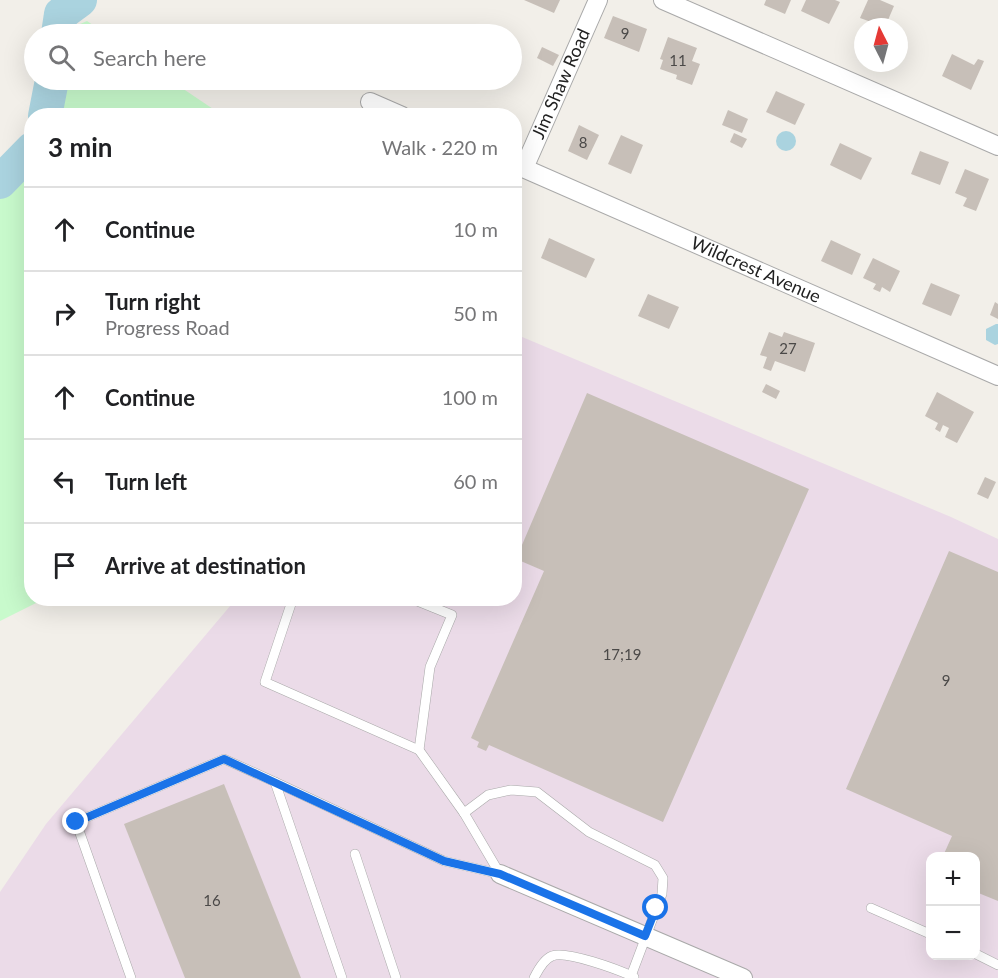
<!DOCTYPE html>
<meta charset="utf-8">
<style>
:root{--surface:#fff;--page:#f6f6f6;--text:#202124;--muted:#757577;--line:#e0e0e0}
body{margin:0;font-family:Lato,sans-serif;background:var(--page);color:var(--text)}
.controls{position:absolute;right:18px;bottom:18px;display:grid;overflow:hidden;border-radius:12px;box-shadow:0 6px 24px #0002}
.controls button{width:54px;height:54px;display:grid;place-items:center;padding:0;border:0;border-bottom:2px solid var(--line);background:var(--surface);color:var(--text);font:30px sans-serif}
.compass{position:absolute;left:854px;top:18px;width:54px;height:54px;border-radius:50%;background:var(--surface);box-shadow:0 6px 24px #0002;rotate:354deg}
.stop{position:absolute;width:18px;height:18px;margin:-14px;border:4px solid #1a73e8;border-radius:50%;background:#fff}
.stop.end{background:#1a73e8;border-color:#fff;box-shadow:0 2px 6px #0008}
.list{margin:0;padding:0;list-style:none}
h2{display:flex;justify-content:space-between;align-items:center;height:78px;margin:0;padding:0 24px;font-size:26px}
h2 small{font-size:20px;font-weight:400;color:var(--muted)}
.list li{display:grid;grid-template-columns:39px 1fr auto;gap:18px;align-items:center;box-sizing:border-box;height:84px;padding:0 24px;border-top:2px solid var(--line)}
.list b{display:block;font-size:22px;white-space:nowrap}
.list p{margin:0;font-size:20px;white-space:nowrap;color:var(--muted)}
.list em{font-size:20px;font-style:normal;color:var(--muted)}
.icon{flex:none;width:33px;height:33px;fill:none;stroke:currentColor;stroke-width:2;stroke-linecap:round;stroke-linejoin:round}
.map{position:relative;flex:none;width:998px;height:978px;overflow:hidden}
.search{position:absolute;background:var(--surface);box-shadow:0 6px 24px #0002;left:24px;top:24px;width:498px;height:66px;display:flex;align-items:center;gap:15px;box-sizing:border-box;padding:0 21px;border-radius:33px;color:var(--muted);font-size:22px}
.panel{position:absolute;background:var(--surface);box-shadow:0 6px 24px #0002;left:24px;top:108px;width:498px;height:498px;border-radius:24px}
.map>svg:first-child{display:block}
.industrial{fill:#ebdbe8;fill-rule:evenodd}
.park{fill:#c8facc}
.water{fill:#aad3df}
.lines{fill:none;stroke-linecap:round;stroke-linejoin:round}
.river{stroke:#aad3df;stroke-width:34}
.building{fill:#c7bfb8}
.service-casing{stroke:#a9a9a9;stroke-width:10}
.minor-casing{stroke:#a9a9a9;stroke-width:20}
.service{stroke:#fff;stroke-width:9}
.minor{stroke:#fff;stroke-width:18}
.route{stroke:#1a73e8;stroke-width:8}
.labels{text-anchor:middle;stroke-width:4.5;stroke-linejoin:round;paint-order:stroke}
.number-label{font-size:15px;fill:#4b4948}
.street-label{font-size:18px;fill:#222;stroke:#fff}
</style>
<div class="map">
<svg width="998" height="978" viewBox="0 0 998 978">
<rect width="100%" height="100%" fill="#f2efe9"/>
<path class="industrial" d="M515,334l436,183 47,22v439h-998v-86l46,-68 190,-225 278,-1zM930,856h46v100h-46z"/>
<g class="park">
<path d="M87,21l19,13h-49z"/>
<path d="M39,80h131l52,35h-187z"/>
<path d="M31,130l1,468 12,1 -44,22v-451l5,-2z"/>
</g>
<g class="water">
<circle cx="786" cy="141" r="10"/>
<path d="M996,324h2v20l-3,1 -9,-5v-11z"/>
</g>
<g class="lines">
<g class="river">
<path d="M58,34l3,-20 19,-14"/>
<path d="M45,116l7,-36"/>
<path d="M0,182l32,-33"/>
</g>
</g>
<g class="building">
<path d="M524,0h36l-6,13z"/>
<path d="M766,0h25l-6,14 -21,-9z"/>
<path d="M806,0h29l5,2 -11,22 -28,-13z"/>
<path d="M868,0h12l14,6 -9,21 -25,-9z"/>
<path d="M613,16l34,13 -8,23 -35,-14z"/>
<path d="M668,37l29,11 -5,13 8,3 -8,21 -16,-6 1,-4 -17,-6 3,-9 -3,-1z"/>
<path d="M542,47l17,8 -6,11 -16,-8z"/>
<path d="M952,54l22,11 4,-6 6,2 -13,29 -29,-14z"/>
<path d="M776,91l29,13 -10,21 -29,-13z"/>
<path d="M728,110l20,9 -6,14 -20,-8z"/>
<path d="M579,125l20,10 -12,25 -19,-9z"/>
<path d="M734,133l13,6 -5,9 -12,-6z"/>
<path d="M621,135l22,10 -12,29 -23,-10z"/>
<path d="M840,143l32,15 -11,22 -31,-15z"/>
<path d="M920,151l29,11 -9,23 -29,-11z"/>
<path d="M965,169l24,10 -13,32 -13,-5 4,-8 -12,-5z"/>
<path d="M549,238l46,21 -9,19 -45,-20z"/>
<path d="M831,240l30,14 -9,21 -31,-14z"/>
<path d="M873,258l27,13 -10,21 -8,-5 -2,5 -7,-3 3,-5 -13,-6z"/>
<path d="M931,283l29,12 -9,21 -29,-12z"/>
<path d="M648,294l31,13 -10,22 -31,-13z"/>
<path d="M995,302l3,2v15l-8,-4z"/>
<path d="M769,332l13,5 2,-5 31,11 -10,29 -30,-11 -4,10 -8,-3 4,-11 -7,-2z"/>
<path d="M766,384l14,7 -4,8 -14,-7z"/>
<path d="M937,392l37,20 -17,31 -12,-6 4,-9 -6,-3 -3,7 -5,-3 3,-6 -13,-7z"/>
<path d="M587,393l222,96 -146,333 -174,-77 -3,6 -9,-4 2,-5 -8,-4 73,-167 -28,-12z"/>
<path d="M985,477l11,5 -8,17 -11,-5z"/>
<path d="M949,551l49,21v329l-22,-9v-36h-33l9,-20 -106,-47z"/>
<path d="M224,784l77,194h-116l-61,-154z"/>
</g>
<g class="lines">
<defs>
<g id="service">
<path d="M293,598l-28,84 154,68 45,63 36,61"/>
<path d="M410,598l42,17 -22,52 -11,83"/>
<path d="M464,813l24,-18 23,-5 26,2 52,40 66,33 8,13 -1,16 -31,82"/>
<path d="M355,854l41,124"/>
<path d="M871,908l59,26"/>
<path d="M976,954l22,11"/>
<path d="M131,978l-55,-156 148,-63 51,23"/>
<path d="M342,978l-67,-196 169,79 56,13"/>
<path d="M534,978c4,-8 10,-19 18,-22 14,-6 67,14 82,21"/>
</g>
<g id="minor">
<path d="M663,0l335,146"/>
<path d="M370,102l32,14"/>
<path id="s1" d="M514,164l484,212"/>
<path id="s2" d="M524,168l74,-168"/>
<path d="M500,874l243,104"/>
</g>
</defs>
<use href="#service" class="service-casing"/>
<use href="#minor" class="minor-casing"/>
<use href="#service" class="service"/>
<use href="#minor" class="minor"/>
</g>
<g class="lines">
<path class="route" d="M76,822l148,-63 220,102 56,13 145,62 11,-28"/>
</g>
<g class="labels">
<g class="number-label">
<text x="625" y="39">9</text>
<text x="678" y="66">11</text>
<text x="583" y="148">8</text>
<text x="788" y="354">27</text>
<text x="622" y="660">17;19</text>
<text x="946" y="686">9</text>
<text x="212" y="906">16</text>
</g>
<g class="street-label">
<text dy="6" stroke="none"><textPath href="#s2" startOffset="92">Jim Shaw Road</textPath></text>
<text dy="6" stroke="none"><textPath href="#s1" startOffset="264">Wildcrest Avenue</textPath></text>
</g>
</g>
</svg>
<div class="controls">
<button>+</button>
<button>−</button>
</div>
<svg class="compass" viewBox="-18 -18 36 36"><path d="M0-13l5 13h-10z" fill="#e53935"/><path d="M0 13l5-13h-10z" fill="#757577"/></svg>
<div class="stop" style="left:656px;top:908px"></div>
<div class="stop end" style="left:76px;top:822px"></div>
<div class="search"><svg class="icon" aria-label="search" viewBox="0 0 24 24"><circle cx="10" cy="10" r="6"/><path d="M15 15l6 6"/></svg>Search here</div>
<section class="panel">
<h2>3 min<small>Walk · 220 m</small></h2>
<ul class="list">
<li><svg class="icon" aria-label="ahead" viewBox="0 0 24 24"><path d="M12 20V5M6 11l6-6 6 6"/></svg><div><b>Continue</b></div><em>10 m</em></li>
<li><svg class="icon" aria-label="right" viewBox="0 0 24 24"><path d="M7 20v-9h11M14 6l5 5-5 5"/></svg><div><b>Turn right</b><p>Progress Road</p></div><em>50 m</em></li>
<li><svg class="icon" aria-label="ahead" viewBox="0 0 24 24"><path d="M12 20V5M6 11l6-6 6 6"/></svg><div><b>Continue</b></div><em>100 m</em></li>
<li><svg class="icon" aria-label="left" viewBox="0 0 24 24"><path d="M17 20v-9H6M10 6l-5 5 5 5"/></svg><div><b>Turn left</b></div><em>60 m</em></li>
<li><svg class="icon" aria-label="arrive" viewBox="0 0 24 24"><path d="M6 21V4h12l-3 4 3 4H6"/></svg><div><b>Arrive at destination</b></div></li>
</ul>
</section>
</div>
